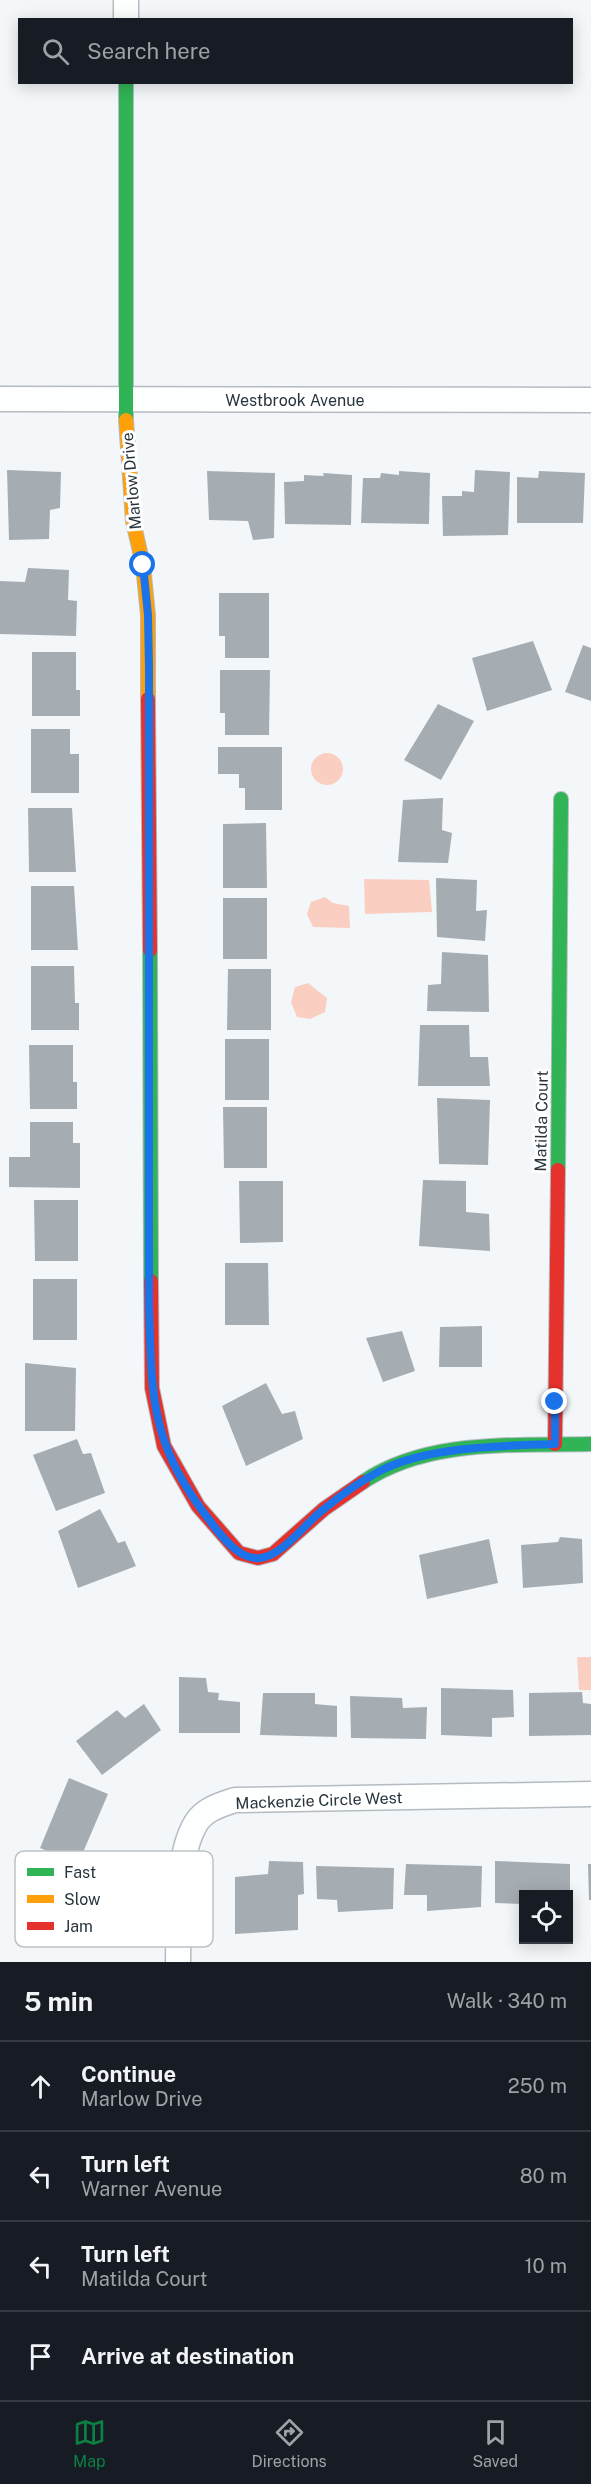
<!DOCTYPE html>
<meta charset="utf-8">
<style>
:root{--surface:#171b24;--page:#242831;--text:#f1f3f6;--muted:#9ea1a6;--line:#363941;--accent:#0b8043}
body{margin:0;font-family:"Public Sans",sans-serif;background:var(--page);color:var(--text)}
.controls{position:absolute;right:18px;bottom:18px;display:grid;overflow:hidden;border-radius:0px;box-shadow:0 3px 15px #0003}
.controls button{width:54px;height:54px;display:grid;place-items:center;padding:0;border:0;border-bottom:2px solid var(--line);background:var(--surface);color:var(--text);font:30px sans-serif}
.stop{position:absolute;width:18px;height:18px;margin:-14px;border:4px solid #1a73e8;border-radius:50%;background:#fff}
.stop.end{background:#1a73e8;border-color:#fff;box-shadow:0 2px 6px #0008}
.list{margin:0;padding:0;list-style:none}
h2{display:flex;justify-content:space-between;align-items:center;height:78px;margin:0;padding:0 24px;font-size:26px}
h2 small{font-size:20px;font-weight:400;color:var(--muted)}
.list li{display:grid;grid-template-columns:39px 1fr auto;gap:18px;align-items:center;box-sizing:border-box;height:90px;padding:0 24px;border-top:2px solid var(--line)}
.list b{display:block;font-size:22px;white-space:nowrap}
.list p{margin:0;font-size:20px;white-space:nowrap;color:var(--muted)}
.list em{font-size:20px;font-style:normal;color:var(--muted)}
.icon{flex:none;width:33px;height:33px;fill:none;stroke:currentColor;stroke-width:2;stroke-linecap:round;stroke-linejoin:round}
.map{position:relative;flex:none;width:591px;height:1962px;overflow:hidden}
.search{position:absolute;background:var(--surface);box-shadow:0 3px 15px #0003;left:18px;right:18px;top:18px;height:66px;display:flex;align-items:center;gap:15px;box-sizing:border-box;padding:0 21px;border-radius:0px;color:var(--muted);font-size:22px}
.sheet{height:438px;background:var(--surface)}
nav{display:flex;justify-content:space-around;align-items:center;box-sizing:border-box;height:84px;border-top:2px solid var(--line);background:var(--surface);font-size:16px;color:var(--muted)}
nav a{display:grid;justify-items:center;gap:3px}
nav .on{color:var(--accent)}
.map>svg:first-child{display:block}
.water{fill:#fbcec2}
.building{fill:#a6adb2}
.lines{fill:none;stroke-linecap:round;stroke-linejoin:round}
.street-casing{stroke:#b4bcc1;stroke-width:27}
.fast-casing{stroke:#b4bcc1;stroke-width:16}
.slow-casing{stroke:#b4bcc1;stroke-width:16}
.jam-casing{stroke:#b4bcc1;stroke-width:16}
.street{stroke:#fdfefe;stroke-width:24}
.fast{stroke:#30b455;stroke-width:14}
.slow{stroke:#ff9f0a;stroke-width:14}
.jam{stroke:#e5322d;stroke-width:14}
.route{stroke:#1a73e8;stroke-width:8}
.labels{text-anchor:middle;stroke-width:6;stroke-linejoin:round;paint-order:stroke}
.street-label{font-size:16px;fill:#26343d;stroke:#fff}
.key{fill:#fff;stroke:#bec2c5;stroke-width:1.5}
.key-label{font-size:16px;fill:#26343d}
</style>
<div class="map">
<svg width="591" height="1962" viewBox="0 0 591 1962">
<rect width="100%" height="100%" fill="#f4f7fa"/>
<g class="water">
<circle cx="327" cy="769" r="16"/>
<path d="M364,879l65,1 3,32 -67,2z"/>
<path d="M325,897l8,6 16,3 1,22 -37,-1 -6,-13 4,-12z"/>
<path d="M308,983l19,15 -2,14 -15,7 -13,-2 -6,-15 4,-15z"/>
<path d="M577,1657h14v33h-12z"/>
</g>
<g class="building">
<path d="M7,470l54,2 -1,36 -10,2 -1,29 -40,1z"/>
<path d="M475,470l35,2 -2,63 -65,1 -1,-40h20v-5l12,1z"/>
<path d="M207,471l68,2 -1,65 -21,2 -5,-19 -39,-1z"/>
<path d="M399,471l31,2 -1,51 -68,-1 2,-45h17l1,-5 18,2z"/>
<path d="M539,471l46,2 -2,50h-66v-46l21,1z"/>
<path d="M323,473l29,2 -1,50 -66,-1 -1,-42 20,-1v-6l20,1z"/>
<path d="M28,568l41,2 -1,30 9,1 -1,35 -76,-2v-53l25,1z"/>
<path d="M219,593h50v65h-44v-22h-6z"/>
<path d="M533,641l19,49 -65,21 -15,-53z"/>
<path d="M583,645l8,3v53l-26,-9z"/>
<path d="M32,652h44v38h4v26h-48z"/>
<path d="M220,670h50l-1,65h-44v-22h-5z"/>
<path d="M438,704l36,17 -33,59 -37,-20z"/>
<path d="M31,729h39v25h9v39h-48z"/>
<path d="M218,747h64v63h-37v-22h-6v-14h-21z"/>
<path d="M443,798l-1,32 10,3 -4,30 -50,-1 5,-62z"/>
<path d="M28,808h44l4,64h-47z"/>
<path d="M266,823l1,65h-44v-64z"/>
<path d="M436,878l41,2 -1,31 11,-1 -2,31 -48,-4z"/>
<path d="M31,886h43l4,64h-47z"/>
<rect x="223" y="898" width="44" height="61"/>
<path d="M442,952l46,3 1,57 -62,-1 1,-26 13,-1z"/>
<path d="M31,966h43l1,37h4v27h-48z"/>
<path d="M228,969h43v61h-44z"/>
<path d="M420,1025h49l1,32h18l2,29h-72z"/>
<rect x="225" y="1039" width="44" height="61"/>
<path d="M29,1045h44v37h4v27h-47z"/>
<path d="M437,1098l53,2 -2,65 -49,-1z"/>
<path d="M223,1107h44v61h-43z"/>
<path d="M30,1122h43v21h7v45l-71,-1v-30h21z"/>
<path d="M423,1180l43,1v31l23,2 1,37 -71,-5z"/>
<path d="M239,1181h44v61l-43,1z"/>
<path d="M34,1200h44v61h-43z"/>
<path d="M225,1263h43l1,62h-44z"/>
<rect x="33" y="1279" width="44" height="61"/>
<path d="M482,1326v41h-43l1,-40z"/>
<path d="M402,1331l13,40 -32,11 -17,-44z"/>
<path d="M25,1363l51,5 -1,63h-50z"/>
<path d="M266,1383l16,31 13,-3 8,28 -57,27 -24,-60z"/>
<path d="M77,1439l6,15 8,-1 14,40 -49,18 -23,-56z"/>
<path d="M100,1509l18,34 7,-2 11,25 -58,22 -20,-57z"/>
<path d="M560,1537l22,2 1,44 -60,5 -2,-43 37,-3z"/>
<path d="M489,1539l9,44 -71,16 -8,-44z"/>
<path d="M179,1677l27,1 2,14 11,1 -1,7 22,2v31h-61z"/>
<path d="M441,1688l72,2 1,27 -22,1v19l-51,-2z"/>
<path d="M582,1692l1,11 8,1v31l-62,1v-43z"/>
<path d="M263,1693h52v11l22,2v31l-77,-2z"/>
<path d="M350,1696l52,2 1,10 24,-1 -1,32 -75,-1z"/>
<path d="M144,1704l17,26 -59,45 -26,-34 41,-31 8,8z"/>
<path d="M69,1778l39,16 -30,70 -38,-16z"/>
<path d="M269,1861l34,1 1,32 -6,1v35l-63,4v-57l33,-3z"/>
<path d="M495,1861l75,3v30h-46v10l-29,-1z"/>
<path d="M406,1864l76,2 -1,41 -54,4v-16h-23z"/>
<path d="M588,1864h3v36h-2z"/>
<path d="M316,1866l78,2 -1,41 -55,3 -1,-12 -20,-1z"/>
</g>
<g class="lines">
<defs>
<g id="street">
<path d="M126,0v20"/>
<path d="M0,399l591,1"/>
<path d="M178,1962c1,-40 -3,-104 18,-139 9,-14 24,-18 39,-23l356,-6"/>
</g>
<g id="fast">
<path d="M126,82v338"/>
<path d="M150,950l1,331"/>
<path d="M558,1170l3,-371"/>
<path d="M363,1482c65,-44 154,-36 228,-38"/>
</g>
<path id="slow" d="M126,420l7,101 10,44 5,50v84"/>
<g id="jam">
<path d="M148,699l2,251"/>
<path d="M151,1281l1,107 12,58 34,60 41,47 19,5 15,-4 51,-45 39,-27"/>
<path d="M555,1444l3,-274"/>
</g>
</defs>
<use href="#street" class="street-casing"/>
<use href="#fast" class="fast-casing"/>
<use href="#slow" class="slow-casing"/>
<use href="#jam" class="jam-casing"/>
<use href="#street" class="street"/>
<use href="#fast" class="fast"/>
<use href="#slow" class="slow"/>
<use href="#jam" class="jam"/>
</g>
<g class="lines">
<path class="route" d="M143,565l5,50 1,53v636c3,98 1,140 64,221 11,14 27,35 47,33 24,-3 45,-35 64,-49 17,-14 37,-28 56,-38 47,-25 123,-25 175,-27v-42"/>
</g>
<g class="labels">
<g class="street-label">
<text x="295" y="406">Westbrook Avenue</text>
<text transform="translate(131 481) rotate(-95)" y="6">Marlow Drive</text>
<text transform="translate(541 1121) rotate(-89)" y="6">Matilda Court</text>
<text transform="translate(319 1800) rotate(-2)" y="6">Mackenzie Circle West</text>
</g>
</g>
<rect x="15" y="1851" width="198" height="96" rx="9" class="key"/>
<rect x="27" y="1868" width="27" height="8" fill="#30b455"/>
<rect x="27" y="1895" width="27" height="8" fill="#ff9f0a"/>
<rect x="27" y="1922" width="27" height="8" fill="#e5322d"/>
<g class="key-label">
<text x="64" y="1878">Fast</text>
<text x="64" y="1905">Slow</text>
<text x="64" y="1932">Jam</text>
</g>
</svg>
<div class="controls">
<button><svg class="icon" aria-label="locate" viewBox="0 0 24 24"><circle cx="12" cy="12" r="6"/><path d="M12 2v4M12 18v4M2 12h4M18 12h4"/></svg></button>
</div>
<div class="stop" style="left:143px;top:565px"></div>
<div class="stop end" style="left:555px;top:1402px"></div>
<div class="search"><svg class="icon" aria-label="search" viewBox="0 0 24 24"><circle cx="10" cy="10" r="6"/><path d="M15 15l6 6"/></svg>Search here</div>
</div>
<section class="sheet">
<h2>5 min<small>Walk · 340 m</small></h2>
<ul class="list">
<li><svg class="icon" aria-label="ahead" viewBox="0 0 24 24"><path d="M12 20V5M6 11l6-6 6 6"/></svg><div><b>Continue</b><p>Marlow Drive</p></div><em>250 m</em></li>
<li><svg class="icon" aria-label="left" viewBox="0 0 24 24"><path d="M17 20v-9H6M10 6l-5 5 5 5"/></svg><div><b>Turn left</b><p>Warner Avenue</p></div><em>80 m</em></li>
<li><svg class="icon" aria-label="left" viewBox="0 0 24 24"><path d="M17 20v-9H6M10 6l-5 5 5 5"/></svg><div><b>Turn left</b><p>Matilda Court</p></div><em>10 m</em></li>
<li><svg class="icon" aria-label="arrive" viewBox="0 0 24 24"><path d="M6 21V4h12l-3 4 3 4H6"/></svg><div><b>Arrive at destination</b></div></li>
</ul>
</section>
<nav>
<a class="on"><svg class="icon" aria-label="map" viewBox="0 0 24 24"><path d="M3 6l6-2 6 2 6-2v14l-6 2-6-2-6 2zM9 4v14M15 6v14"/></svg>Map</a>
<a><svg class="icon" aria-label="directions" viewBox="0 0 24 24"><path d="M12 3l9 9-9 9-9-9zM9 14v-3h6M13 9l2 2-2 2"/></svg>Directions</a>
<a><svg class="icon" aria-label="saved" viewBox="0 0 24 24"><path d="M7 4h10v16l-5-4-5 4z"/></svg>Saved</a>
</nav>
